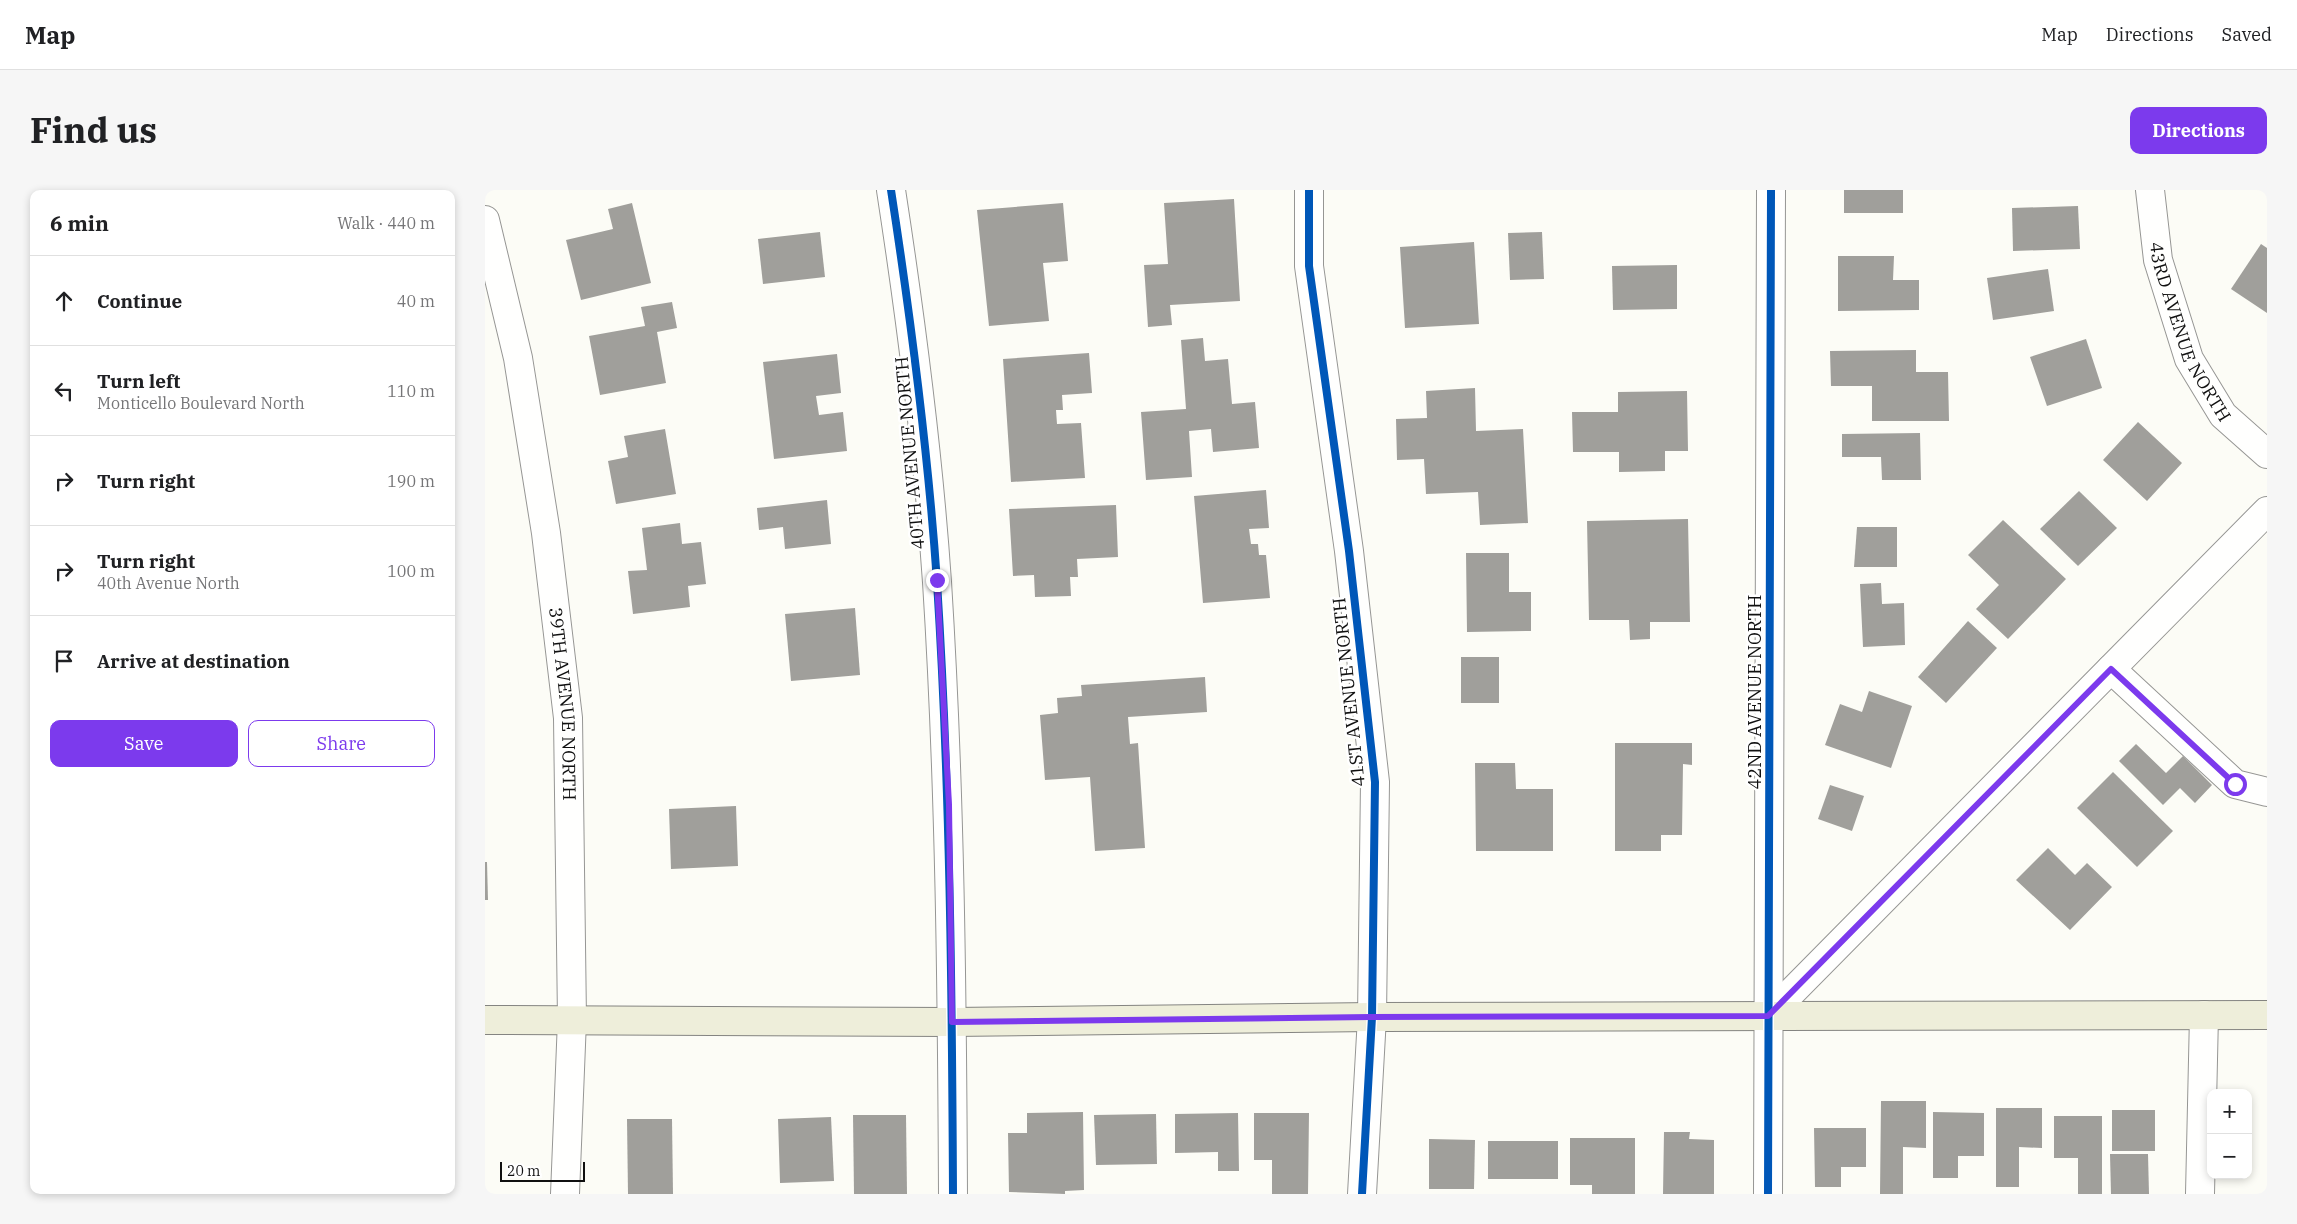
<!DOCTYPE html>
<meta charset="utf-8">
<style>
:root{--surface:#fff;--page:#f6f6f6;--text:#202124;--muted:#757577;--line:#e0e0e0;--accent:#7c3aed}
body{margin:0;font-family:"IBM Plex Serif",serif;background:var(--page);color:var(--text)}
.controls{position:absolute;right:15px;bottom:15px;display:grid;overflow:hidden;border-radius:10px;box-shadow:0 2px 8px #0003}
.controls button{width:45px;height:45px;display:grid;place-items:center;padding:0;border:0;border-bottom:1px solid var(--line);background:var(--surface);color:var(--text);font:25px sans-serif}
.scale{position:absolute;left:15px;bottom:12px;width:85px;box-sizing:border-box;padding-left:5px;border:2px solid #101010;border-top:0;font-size:14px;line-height:18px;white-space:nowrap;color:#101010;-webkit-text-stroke:4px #fff;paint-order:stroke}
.stop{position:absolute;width:15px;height:15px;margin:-11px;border:4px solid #7c3aed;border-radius:50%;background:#fff}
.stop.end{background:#7c3aed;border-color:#fff;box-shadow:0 1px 5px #0008}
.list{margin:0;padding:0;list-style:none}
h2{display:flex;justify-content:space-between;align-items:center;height:65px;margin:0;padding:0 20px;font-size:21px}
h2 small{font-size:16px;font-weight:400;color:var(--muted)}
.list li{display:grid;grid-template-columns:32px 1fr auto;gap:15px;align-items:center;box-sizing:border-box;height:90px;padding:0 20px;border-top:1px solid var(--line)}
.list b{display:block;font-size:19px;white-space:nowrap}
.list p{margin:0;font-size:16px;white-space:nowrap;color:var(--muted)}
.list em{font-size:16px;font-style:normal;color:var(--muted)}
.actions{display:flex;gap:10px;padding:15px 20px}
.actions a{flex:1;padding:11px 0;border:1px solid var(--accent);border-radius:10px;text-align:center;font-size:18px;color:var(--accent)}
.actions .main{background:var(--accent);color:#fff}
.icon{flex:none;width:28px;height:28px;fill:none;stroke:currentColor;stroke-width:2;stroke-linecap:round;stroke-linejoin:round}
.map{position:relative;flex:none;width:1782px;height:1004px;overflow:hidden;border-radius:10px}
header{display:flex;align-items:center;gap:30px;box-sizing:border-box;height:70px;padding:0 25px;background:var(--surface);border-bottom:1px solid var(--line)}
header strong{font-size:24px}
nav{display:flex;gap:28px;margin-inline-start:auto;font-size:18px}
.intro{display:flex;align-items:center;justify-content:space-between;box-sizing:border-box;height:120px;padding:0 30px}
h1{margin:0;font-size:35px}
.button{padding:12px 22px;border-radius:10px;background:var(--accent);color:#fff;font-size:18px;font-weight:700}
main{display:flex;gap:30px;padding:0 30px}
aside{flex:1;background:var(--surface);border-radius:10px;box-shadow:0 2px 8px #0003}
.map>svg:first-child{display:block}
.building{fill:#a09f9b}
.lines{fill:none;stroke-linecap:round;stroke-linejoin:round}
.minor-casing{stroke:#969694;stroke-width:30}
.major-casing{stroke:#848481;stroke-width:30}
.minor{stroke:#fffffe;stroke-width:28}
.major{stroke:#eeeeda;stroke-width:28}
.cycleway-casing{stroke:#fff;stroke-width:11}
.cycleway{stroke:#0057b8;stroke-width:8}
.route{stroke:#7c3aed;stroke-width:6}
.labels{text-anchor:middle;stroke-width:5;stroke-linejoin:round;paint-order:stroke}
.street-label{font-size:18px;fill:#101010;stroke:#fff}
</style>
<header>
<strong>Map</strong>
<nav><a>Map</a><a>Directions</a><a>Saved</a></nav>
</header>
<div class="intro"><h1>Find us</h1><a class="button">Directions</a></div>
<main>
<aside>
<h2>6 min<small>Walk · 440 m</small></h2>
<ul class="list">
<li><svg class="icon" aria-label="ahead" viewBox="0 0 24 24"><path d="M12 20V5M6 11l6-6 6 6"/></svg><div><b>Continue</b></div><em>40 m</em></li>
<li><svg class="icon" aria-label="left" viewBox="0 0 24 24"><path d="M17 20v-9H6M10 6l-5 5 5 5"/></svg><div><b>Turn left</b><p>Monticello Boulevard North</p></div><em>110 m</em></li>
<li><svg class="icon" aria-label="right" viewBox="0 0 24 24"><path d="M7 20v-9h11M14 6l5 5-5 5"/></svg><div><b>Turn right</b></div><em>190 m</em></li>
<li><svg class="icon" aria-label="right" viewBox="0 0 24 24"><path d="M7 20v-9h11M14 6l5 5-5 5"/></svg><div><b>Turn right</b><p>40th Avenue North</p></div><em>100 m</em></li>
<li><svg class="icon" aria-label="arrive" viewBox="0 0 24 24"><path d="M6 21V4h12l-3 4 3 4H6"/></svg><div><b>Arrive at destination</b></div></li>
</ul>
<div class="actions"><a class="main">Save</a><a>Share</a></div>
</aside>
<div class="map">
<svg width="1782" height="1004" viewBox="0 0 1782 1004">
<rect width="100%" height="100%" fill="#fcfcf6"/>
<g class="building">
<rect x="1359" y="0" width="59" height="23"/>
<path d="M749,9l6,102 -70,4 2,20 -24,2 -4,-62 24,-1 -4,-61z"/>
<path d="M147,13l19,80 -70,17 -15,-60 47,-11 -5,-20z"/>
<path d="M578,13l5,58 -25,2 6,58 -60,5 -12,-116z"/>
<path d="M1593,16l2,43 -67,2 -1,-43z"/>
<path d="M335,42l5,45 -62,7 -5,-45z"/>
<path d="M1057,42l2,47 -34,1 -2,-47z"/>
<path d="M989,52l5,82 -74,4 -5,-81z"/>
<path d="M1776,54l6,4v65l-36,-24z"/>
<path d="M1353,66h56l-1,24h26v30l-81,1z"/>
<path d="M1192,75v44l-64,1 -1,-44z"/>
<path d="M1563,79l6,42 -61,9 -6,-42z"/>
<path d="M187,112l5,26 -20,4 9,51 -66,12 -11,-59 56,-10 -4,-19z"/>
<path d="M718,148l2,23 23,-2 4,45 23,-2 4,46 -46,4 -2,-23 -22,2 3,46 -46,3 -5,-68 45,-3 -5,-69z"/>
<path d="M1601,149l16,49 -55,18 -17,-49z"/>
<path d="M1431,160v22h32l1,49h-77v-35h-41l-1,-35z"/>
<path d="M604,163l3,40 -30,2 1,15h-7l1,14 24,-1 4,55 -74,4 -8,-123z"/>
<path d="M352,164l4,39 -25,3 3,19 24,-3 4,39 -73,8 -11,-97z"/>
<path d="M990,198l1,43 47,-2 5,94 -48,2 -2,-33 -52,2 -2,-35 -27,1 -1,-41 31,-1 -1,-27z"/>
<path d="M1202,201l1,60h-23v20l-46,1v-20h-46l-1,-40h46v-20z"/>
<path d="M1653,232l44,41 -35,38 -44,-41z"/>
<path d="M180,239l11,65 -60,10 -8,-43 20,-4 -4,-21z"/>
<path d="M1435,243l1,47h-39l-1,-23h-39v-23z"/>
<path d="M781,300l3,38 -20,1 2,15h7l1,11h7l4,43 -67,5 -9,-107z"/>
<path d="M1594,301l38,37 -39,38 -38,-37z"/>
<path d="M342,310l4,44 -46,5 -2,-22 -24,3 -2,-22z"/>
<path d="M631,315l2,52 -41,2 1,18h-8l1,19 -36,1 -1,-22 -21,1 -4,-67z"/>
<path d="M1203,329l2,103h-40v17l-20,1 -1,-20h-40l-2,-99z"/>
<path d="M1518,330l63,59 -58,60 -32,-30 23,-24 -31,-30z"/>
<path d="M195,333l2,21 19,-2 5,42 -18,2 2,21 -57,7 -5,-43 19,-1 -5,-42z"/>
<path d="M1372,337h40v40h-43z"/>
<path d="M981,363h43v39h22v39l-64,1z"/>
<path d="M1396,393l1,21 22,-1 1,42 -42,2 -3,-63z"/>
<path d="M370,418l5,67 -69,6 -6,-67z"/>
<path d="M1483,431l29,27 -51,55 -28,-26z"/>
<rect x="976" y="467" width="38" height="46"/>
<path d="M720,487l2,35 -79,5 2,27 8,-1 7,105 -50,3 -5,-74 -45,3 -5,-65 18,-2 -1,-15 25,-2 -1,-11z"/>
<path d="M1384,501l43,15 -21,62 -66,-23 15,-41 22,8z"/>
<path d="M1130,553h77v22l-9,-1 -1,71h-21v16h-46z"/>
<path d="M1651,554l30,29 17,-17 29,29 -17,18 -15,-15 -17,17 -44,-44z"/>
<path d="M990,573h40l1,26h37v62h-77z"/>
<path d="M1628,582l60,59 -36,36 -60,-59z"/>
<path d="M1345,595l34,11 -12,35 -34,-12z"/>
<path d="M251,616l2,60 -67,3 -2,-60z"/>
<path d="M1563,658l27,27 12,-12 25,24 -42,43 -54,-50z"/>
<path d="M0,672h2l1,38h-3z"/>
<path d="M1396,911h45v47l-23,-1v47h-23z"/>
<path d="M1511,918h46v40l-23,-1v40h-23z"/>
<rect x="1627" y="920" width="43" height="41"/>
<path d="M598,922l1,78 -19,1v3l-56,-2 -1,-59h19v-20z"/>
<path d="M1448,922l51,1v43h-26v22h-25z"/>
<path d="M753,923l1,58h-21v-19l-43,1v-39z"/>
<path d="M769,923h55l-1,81h-36v-34h-18z"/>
<path d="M671,924l1,50 -61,1 -2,-50z"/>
<path d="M368,925h53l1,79h-53z"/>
<path d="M1569,926h48v78h-24v-36h-24z"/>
<path d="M346,927l3,64 -54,2 -2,-64z"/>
<path d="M142,929h45l1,75h-45z"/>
<path d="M1329,938h52v39h-25v20h-26z"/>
<path d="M1179,942h26l-1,7 25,1v54h-51z"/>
<path d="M1085,948h65v56h-43v-9h-22z"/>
<path d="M944,949l46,1 -1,49h-45z"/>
<rect x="1003" y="951" width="70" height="38"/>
<path d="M1625,964h38l1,40h-38z"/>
</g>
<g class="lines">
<defs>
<g id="minor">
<path d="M406,0c20,130 37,260 46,392 13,204 15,408 16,612"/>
<path d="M824,0v76l40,285 26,231 -3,235 -10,177"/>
<path id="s1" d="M1665,0l8,70 31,99 34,56 44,39"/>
<path id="s2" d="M0,30l33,138 28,175 22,185 4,302 -7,174"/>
<path d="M1626,479l124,115 32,8"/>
<path d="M1283,826l499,-505"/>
<path d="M1283,1004l3,-1004"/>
<path d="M1715,1004l4,-179"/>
</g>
<path id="major" d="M0,830l467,2 420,-5 895,-2"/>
</defs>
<use href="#minor" class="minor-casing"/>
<use href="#major" class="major-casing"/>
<use href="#minor" class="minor"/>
<use href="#major" class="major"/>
<defs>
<g id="cycleway">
<path d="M406,0c20,130 37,260 46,392 13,204 15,408 16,612"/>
<path d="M824,0v76l40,285 26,231 -3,235 -10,177"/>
<path d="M1283,1004l3,-1004"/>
</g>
</defs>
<use href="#cycleway" class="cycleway-casing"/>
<use href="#cycleway" class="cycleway"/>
</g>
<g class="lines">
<path class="route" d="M452,390l12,225 3,217 419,-5 397,-1 343,-347 124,115"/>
</g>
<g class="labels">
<g class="street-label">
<text dy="6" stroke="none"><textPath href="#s1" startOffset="149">43RD AVENUE NORTH</textPath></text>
<text transform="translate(425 263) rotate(-95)" y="6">40TH AVENUE NORTH</text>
<text transform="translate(864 502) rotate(-96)" y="6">41ST AVENUE NORTH</text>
<text transform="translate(1270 502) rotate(-90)" y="6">42ND AVENUE NORTH</text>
<text dy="6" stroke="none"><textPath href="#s2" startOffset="491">39TH AVENUE NORTH</textPath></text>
</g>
</g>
</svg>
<div class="controls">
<button>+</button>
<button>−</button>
</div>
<div class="scale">20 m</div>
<div class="stop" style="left:1750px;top:594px"></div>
<div class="stop end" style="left:452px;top:390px"></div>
</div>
</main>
